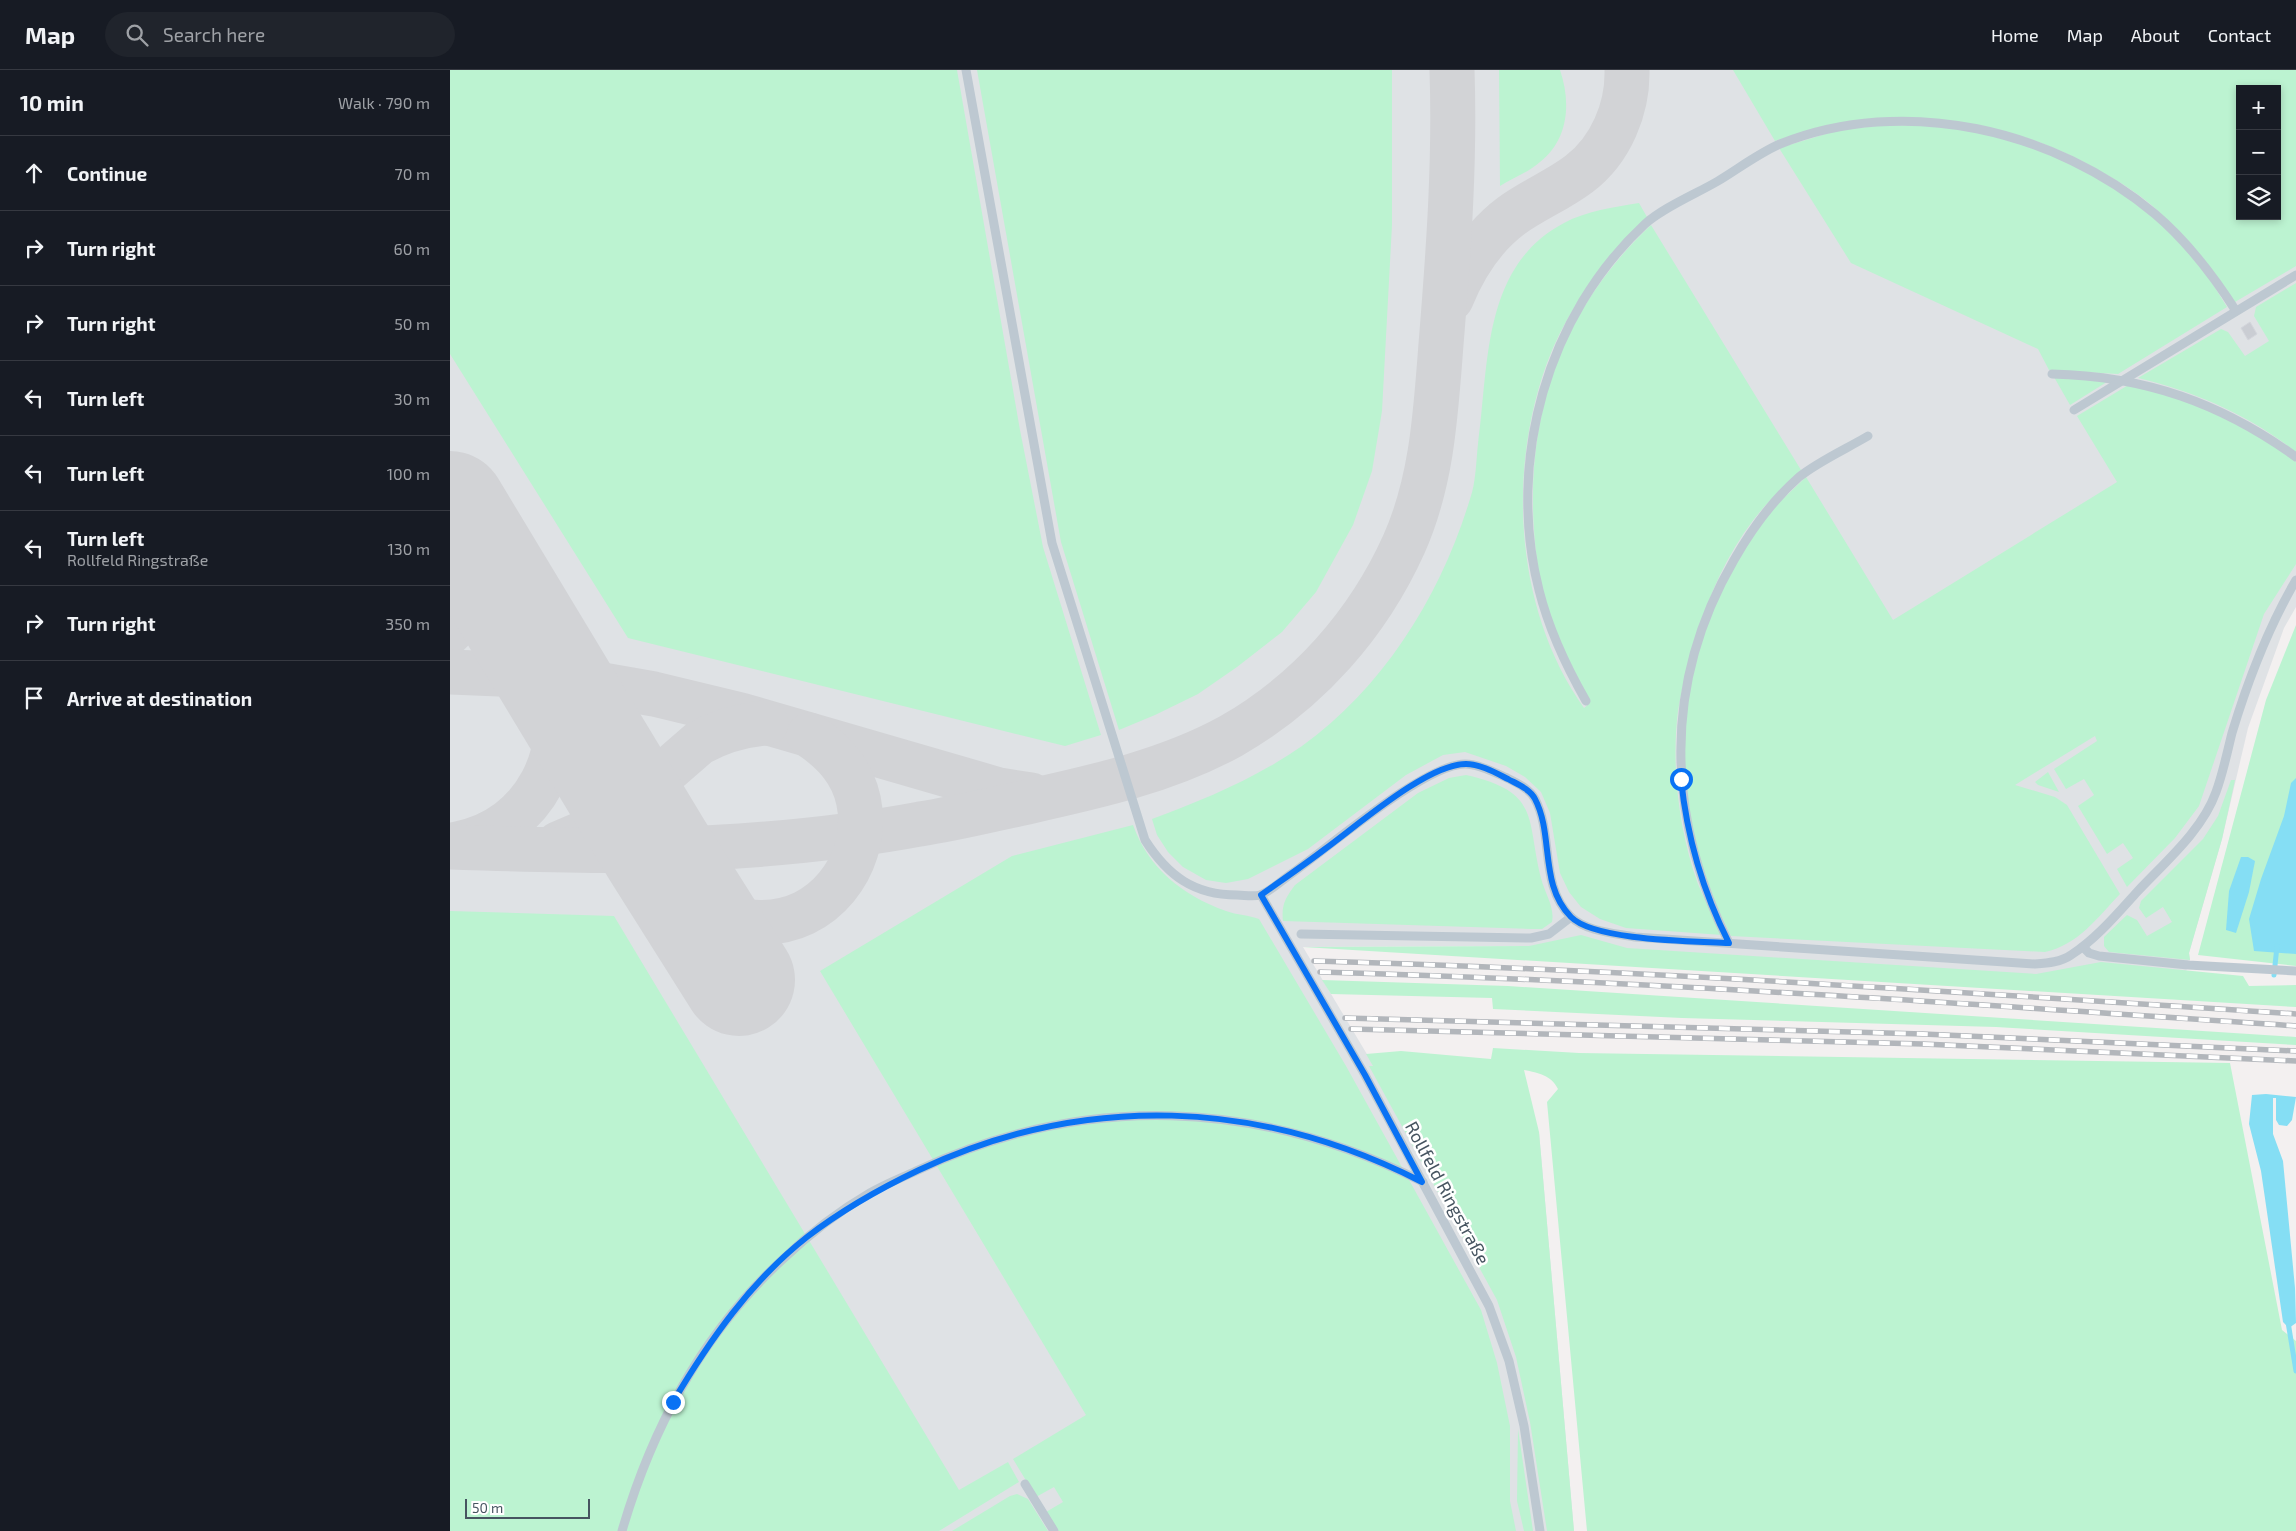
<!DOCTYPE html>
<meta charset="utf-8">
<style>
:root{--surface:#171b24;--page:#20242c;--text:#f1f3f6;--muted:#9ea1a6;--line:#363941}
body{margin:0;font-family:"Exo 2",sans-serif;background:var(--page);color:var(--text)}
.controls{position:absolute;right:15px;top:15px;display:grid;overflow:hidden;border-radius:0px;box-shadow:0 2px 8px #0003}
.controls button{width:45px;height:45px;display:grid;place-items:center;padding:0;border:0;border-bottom:1px solid var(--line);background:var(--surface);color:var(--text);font:25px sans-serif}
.scale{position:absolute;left:15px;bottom:12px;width:125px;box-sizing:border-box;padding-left:5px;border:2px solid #465460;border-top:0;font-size:14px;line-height:18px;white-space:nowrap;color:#465460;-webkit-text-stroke:4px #fff;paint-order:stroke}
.stop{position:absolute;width:15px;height:15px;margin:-11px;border:4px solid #0972f4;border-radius:50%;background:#fff}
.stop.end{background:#0972f4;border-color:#fff;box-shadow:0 1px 5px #0008}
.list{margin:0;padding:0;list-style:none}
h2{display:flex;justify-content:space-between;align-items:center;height:65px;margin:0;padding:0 20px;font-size:21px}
h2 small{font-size:16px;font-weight:400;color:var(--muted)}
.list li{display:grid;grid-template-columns:32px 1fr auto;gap:15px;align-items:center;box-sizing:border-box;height:75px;padding:0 20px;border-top:1px solid var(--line)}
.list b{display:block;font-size:19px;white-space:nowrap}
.list p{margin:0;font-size:16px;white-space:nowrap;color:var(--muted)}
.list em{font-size:16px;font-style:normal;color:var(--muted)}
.icon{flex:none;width:28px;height:28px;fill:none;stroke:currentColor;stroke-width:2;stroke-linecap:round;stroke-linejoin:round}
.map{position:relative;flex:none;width:1846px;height:1461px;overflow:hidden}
header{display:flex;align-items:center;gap:30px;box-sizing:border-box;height:70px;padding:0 25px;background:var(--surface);border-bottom:1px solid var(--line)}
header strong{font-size:24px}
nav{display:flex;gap:28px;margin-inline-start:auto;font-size:18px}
.search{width:350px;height:45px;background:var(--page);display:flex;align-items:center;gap:12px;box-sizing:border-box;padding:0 18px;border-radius:28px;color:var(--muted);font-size:19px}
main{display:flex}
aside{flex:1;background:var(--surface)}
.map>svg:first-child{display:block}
.airport{fill:#dfe2e5;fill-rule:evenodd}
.green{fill:#bcf3d1;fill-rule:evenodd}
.water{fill:#85def4}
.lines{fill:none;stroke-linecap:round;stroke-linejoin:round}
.stream{stroke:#85def4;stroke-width:5}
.taxiway{stroke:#d2d3d6;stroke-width:45}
.runway{stroke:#d2d3d6;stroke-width:112}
.building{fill:#cacdd3;stroke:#d4d6dc}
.service{stroke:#bdc8d1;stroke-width:9}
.rail-casing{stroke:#b2b6bb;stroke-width:5.5}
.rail{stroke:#fff;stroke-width:4;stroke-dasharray:11;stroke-linecap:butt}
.route{stroke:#0972f4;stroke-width:6}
.labels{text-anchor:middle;stroke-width:5;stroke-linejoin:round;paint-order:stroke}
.street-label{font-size:18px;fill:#465460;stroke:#fff}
</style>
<header>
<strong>Map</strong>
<div class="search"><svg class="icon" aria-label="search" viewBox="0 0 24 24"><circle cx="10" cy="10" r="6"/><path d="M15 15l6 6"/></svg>Search here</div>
<nav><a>Home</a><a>Map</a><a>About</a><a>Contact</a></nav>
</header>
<main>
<aside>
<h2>10 min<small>Walk · 790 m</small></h2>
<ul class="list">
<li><svg class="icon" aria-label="ahead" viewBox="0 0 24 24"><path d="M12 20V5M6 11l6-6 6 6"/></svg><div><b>Continue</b></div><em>70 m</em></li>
<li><svg class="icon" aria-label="right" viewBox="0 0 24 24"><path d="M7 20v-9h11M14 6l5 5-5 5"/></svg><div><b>Turn right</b></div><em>60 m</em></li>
<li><svg class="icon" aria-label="right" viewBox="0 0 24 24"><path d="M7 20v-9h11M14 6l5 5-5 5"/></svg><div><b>Turn right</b></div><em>50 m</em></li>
<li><svg class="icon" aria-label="left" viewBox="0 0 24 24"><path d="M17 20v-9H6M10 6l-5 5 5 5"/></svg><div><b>Turn left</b></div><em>30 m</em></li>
<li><svg class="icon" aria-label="left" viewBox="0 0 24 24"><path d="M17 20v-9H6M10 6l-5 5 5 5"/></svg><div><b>Turn left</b></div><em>100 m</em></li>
<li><svg class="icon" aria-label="left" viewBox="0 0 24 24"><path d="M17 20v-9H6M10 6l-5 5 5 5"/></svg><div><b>Turn left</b><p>Rollfeld Ringstraße</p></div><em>130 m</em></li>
<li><svg class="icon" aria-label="right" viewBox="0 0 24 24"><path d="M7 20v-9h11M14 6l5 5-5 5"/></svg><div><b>Turn right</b></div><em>350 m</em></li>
<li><svg class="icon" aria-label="arrive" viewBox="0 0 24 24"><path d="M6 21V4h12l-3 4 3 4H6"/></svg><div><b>Arrive at destination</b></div></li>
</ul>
</aside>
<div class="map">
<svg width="1846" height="1461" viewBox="0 0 1846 1461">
<rect width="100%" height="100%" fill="#f3f0f0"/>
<path class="airport" d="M0,0h1846v537l-12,21 -36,100 -26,111 -33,114 1,7 -9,26 -652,-40 -226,1 71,119 165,66 35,399h-1124zM1790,19h37v127h-37z"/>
<g class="green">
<path d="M0,0h507l63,360 23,117 58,188 -36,11 -437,-108 -178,-284z"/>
<path d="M527,0h415v155l-10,186 -10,60 -19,54 -37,67 -34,40 -45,35 -39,27 -43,21 -36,15 -58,-188z"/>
<path d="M1049,0h61c11,32 9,69 -20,92 -11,10 -27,16 -40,24z"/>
<path d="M1283,0h563v196l-61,36c-25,-29 -49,-62 -76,-90 -16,-16 -39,-30 -59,-41 -99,-58 -217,-66 -325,-30zM1790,19h37v127h-37z"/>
<path d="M1435,55l63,1 73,16 65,27 67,46 28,28 28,35 18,29 -109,67 -69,-4 -11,-21 -187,-86 -72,-115 60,-18z"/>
<path d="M1189,133l8,14c-42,42 -79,90 -100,146 -40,109 -32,248 37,345l6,-5c-16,-28 -33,-61 -43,-93 -9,-32 -13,-67 -14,-101 -2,-112 36,-207 118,-284l150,245c-12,12 -25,24 -37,37 -28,32 -49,73 -62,113 -10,30 -19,60 -24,91 -7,55 1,121 20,173 7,17 16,34 24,51l-96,-7 -26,-9 -19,-12 -12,-15 -9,-19 -10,-60 -9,-21 -16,-15 -19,-11 -41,-14 -22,3 -37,20 -98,74 -60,30 -22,4 -20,-3 -23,-13 -15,-15 -11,-17 -5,-16c52,-19 104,-41 150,-73 82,-59 139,-151 168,-247 6,-17 6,-38 8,-55 11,-80 4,-178 86,-221 22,-12 50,-16 75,-20z"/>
<path d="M1846,213v169c-47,-37 -100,-60 -158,-74l83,-49 7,3 17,24 24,-15 -15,-25 2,-9z"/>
<path d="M1604,307l56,3 -40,25z"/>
<path d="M1680,314l77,23 72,41 17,14v102l-32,50 -65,192 -24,32 -48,49 -10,-18 16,-11 -10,-15 -16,11 -29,-48 16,-11 -10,-16 -18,10 -12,-20 43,-28 -2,-5 -80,49 40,12 12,8 53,89c-23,24 -42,51 -75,58l-314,-16 -13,-27 -23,-62 -12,-84 2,-50 10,-55 21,-59 21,-43 31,-43 38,-36 87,143 224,-138 -40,-66z"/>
<path d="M1846,555v341l-98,-11 68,-255z"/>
<path d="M1598,702l11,20 -21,-7 -3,-3z"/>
<path d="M1016,705c75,17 60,43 75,103 4,16 14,29 11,44l-10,7h-11l-248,-8c-2,-16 3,-24 12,-36l123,-92 31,-15z"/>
<path d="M1781,710h4l-13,59 -33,114 1,7 -81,-8 -5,-6v-9l23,-22 10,5 10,16 25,-14 -9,-15 -17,11 -7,-10 2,-7 62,-62 15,-23z"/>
<path d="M683,755c16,44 49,70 93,86 11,4 23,4 33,8l87,147 135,244 16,53 13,63v75l6,30h-458l-12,-19 17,-10 -9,-15 -18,10 -23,-38 73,-44 -266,-444 192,-115z"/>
<path d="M0,841l164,5 345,574 49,-28 11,20 -80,49h-489z"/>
<path d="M1131,865l46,13 409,26 65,-12 142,14 6,10 47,-1v22l-993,-60 226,-1z"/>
<path d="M872,910l186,6 788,51v8l-300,-18 -314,-9 -189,-9 -1,-11 -161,-4z"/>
<path d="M1043,978l86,5 651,10 52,267 14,11v190h-709l-40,-429 11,-13c-7,-14 -19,-16 -34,-19l15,62 35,399h-27l-17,-109 -14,-65 -19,-57 -128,-234h4l-7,-12 35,-3 90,8z"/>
<path d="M1068,1359l15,102h-9l-7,-30z"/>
<path d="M567,1424l11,5 20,32h-96l58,-35z"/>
</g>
<g class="water">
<path d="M1846,708v176l-42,-3 -5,-32 12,-40 23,-63 7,-33z"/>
<path d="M1791,787h7l7,4 -6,31 -13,41 -10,-3 3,-39z"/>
<path d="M1816,1024l30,3 -4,23 -5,6 -8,-1 -3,-5v-22h-3v36l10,27 12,127 1,35 -7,5 -6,-6 -22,-151 -12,-47 3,-29z"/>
</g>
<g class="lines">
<g class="stream">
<path d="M1824,905l3,-29"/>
<path d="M1838,1252l8,49"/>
</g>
<g class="taxiway">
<path d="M1001,229c13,-32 32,-62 60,-83 22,-16 47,-26 68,-42 32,-24 49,-66 48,-104"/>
<path d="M0,562c25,-30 26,-65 14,-101"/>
<path d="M0,602l101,4 103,18 87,21 258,75 32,5"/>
<path d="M7,774c80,-15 116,-95 94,-168"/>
<path d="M108,774l49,-21 92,-80c22,-12 42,-18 67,-20"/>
<path d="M0,777c69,2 139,5 209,3 86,-3 176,-10 261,-26 33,-5 66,-13 98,-20 72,-16 148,-32 213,-68 77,-44 137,-112 173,-192 30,-67 32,-140 38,-212 7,-87 13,-174 10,-262"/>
<path d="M243,837c34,15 76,23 111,6 51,-25 73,-93 43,-141 -10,-16 -23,-27 -38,-37"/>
</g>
<path class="runway" d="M0,437l207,343 82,130"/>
</g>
<path class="building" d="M1800,252l7,12 -9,6 -7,-12z"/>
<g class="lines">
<g class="service">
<path d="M516,0l86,473 93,297c23,36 49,55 92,55 7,0 16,2 23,0 10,-3 22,-15 31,-21 37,-26 134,-110 174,-110 13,0 29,8 40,13 10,5 24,11 30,22 19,36 4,87 36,118 16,15 44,16 64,20l400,27c13,-1 26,-2 36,-9 25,-16 46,-41 66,-63 28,-30 65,-61 79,-100 7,-19 11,-39 16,-59 16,-53 36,-105 64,-153"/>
<path d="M1602,304c93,2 169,29 244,83"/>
<path d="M1624,340l222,-135"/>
<path d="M1136,631c-20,-35 -37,-71 -47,-111 -33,-129 8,-275 106,-366 19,-17 51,-30 73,-43 20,-12 41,-28 62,-37 125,-50 275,-14 375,70 33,28 58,61 81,97"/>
<path d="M811,825l104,180 124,231 20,55 15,65 16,105"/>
<path d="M851,864l230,4 18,-4 22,-17"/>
<path d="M1279,873c-63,-126 -67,-259 5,-383 17,-30 39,-60 65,-83 20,-16 47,-28 69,-41"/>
<path d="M1633,877l6,6 10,3 89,9 108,6"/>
<path d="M575,1414l29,47"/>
<path d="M172,1461c30,-103 81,-198 160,-271 26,-25 57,-49 88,-67 15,-9 31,-15 46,-22 168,-79 342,-72 507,11"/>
</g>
<defs>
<g id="rail">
<path d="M864,891c328,9 655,32 982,53"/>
<path d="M870,902c326,9 651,32 976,54"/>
<path d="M895,948l578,16 373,17"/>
<path d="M901,959l572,15 373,17"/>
</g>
</defs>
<use href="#rail" class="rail-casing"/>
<use href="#rail" class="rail"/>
</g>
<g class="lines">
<path class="route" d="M223,1332c36,-61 78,-121 134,-165 35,-27 72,-48 112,-67 166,-78 341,-71 503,12l-57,-107 -104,-180c21,-15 43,-30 64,-46 32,-23 102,-85 141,-85 14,0 30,9 42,15 9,5 22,10 27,20 19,36 4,86 36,118 24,24 123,24 158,26 -27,-53 -42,-105 -48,-164"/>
</g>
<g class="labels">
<g class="street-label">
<text transform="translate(997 1123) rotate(62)" y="6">Rollfeld Ringstraße</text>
</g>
</g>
</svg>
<div class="controls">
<button>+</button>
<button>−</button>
<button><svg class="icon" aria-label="layers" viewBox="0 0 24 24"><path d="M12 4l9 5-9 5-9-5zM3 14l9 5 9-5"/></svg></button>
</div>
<div class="scale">50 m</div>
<div class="stop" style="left:1231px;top:709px"></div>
<div class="stop end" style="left:223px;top:1332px"></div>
</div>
</main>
